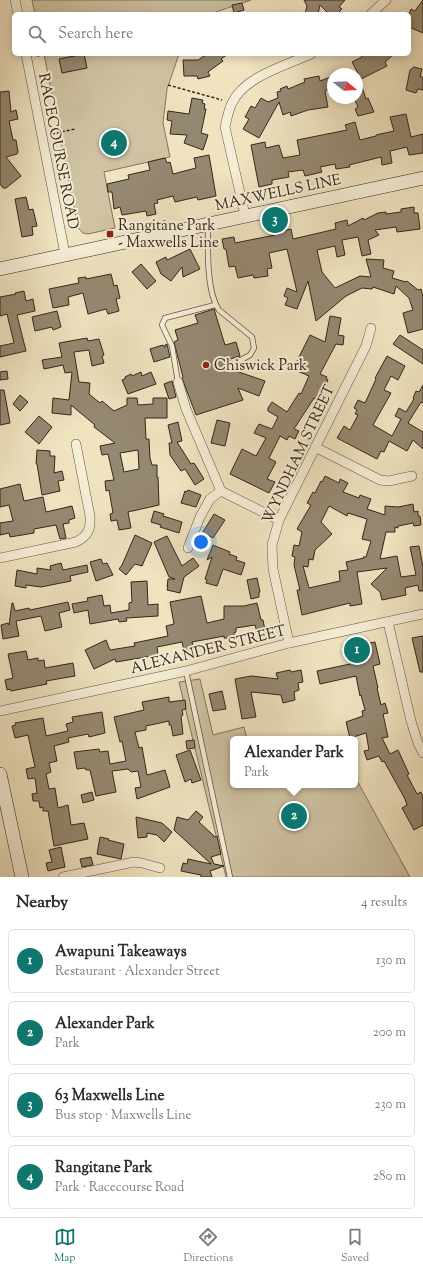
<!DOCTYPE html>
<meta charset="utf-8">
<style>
:root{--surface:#fff;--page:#f7f7f7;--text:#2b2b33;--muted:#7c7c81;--line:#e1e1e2;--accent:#0f766e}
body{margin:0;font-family:"Sorts Mill Goudy",serif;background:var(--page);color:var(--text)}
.compass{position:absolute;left:327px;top:68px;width:36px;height:36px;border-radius:50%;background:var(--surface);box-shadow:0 2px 10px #0003;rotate:108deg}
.you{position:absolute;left:201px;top:542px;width:14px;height:14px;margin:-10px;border:3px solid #fff;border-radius:50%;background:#1a73e8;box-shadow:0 0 0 6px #1a73e833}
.badge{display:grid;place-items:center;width:26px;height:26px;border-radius:50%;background:var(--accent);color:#fff;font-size:13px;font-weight:700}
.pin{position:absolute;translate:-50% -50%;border:2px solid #fff;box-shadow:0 1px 4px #0006}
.popup{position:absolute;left:230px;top:736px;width:128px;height:52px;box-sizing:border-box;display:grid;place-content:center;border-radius:6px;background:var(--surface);filter:drop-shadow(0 1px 3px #0005);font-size:13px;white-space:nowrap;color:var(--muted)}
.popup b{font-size:15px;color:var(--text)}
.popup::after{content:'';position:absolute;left:50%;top:100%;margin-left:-8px;border:8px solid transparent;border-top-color:var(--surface)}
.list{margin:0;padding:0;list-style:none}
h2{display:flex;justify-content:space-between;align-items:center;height:52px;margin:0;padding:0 16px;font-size:17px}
h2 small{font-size:13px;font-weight:400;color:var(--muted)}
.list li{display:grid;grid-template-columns:26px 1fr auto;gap:12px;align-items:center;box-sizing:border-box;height:64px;margin:0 8px 8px;padding:0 8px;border:1px solid var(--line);border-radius:6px}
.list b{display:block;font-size:15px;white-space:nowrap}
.list p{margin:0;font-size:13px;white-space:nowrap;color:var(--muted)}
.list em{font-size:13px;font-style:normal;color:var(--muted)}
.icon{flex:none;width:22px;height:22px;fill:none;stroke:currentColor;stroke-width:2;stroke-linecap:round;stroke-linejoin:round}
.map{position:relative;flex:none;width:423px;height:877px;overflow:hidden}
.search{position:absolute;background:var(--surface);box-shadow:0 2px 10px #0003;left:12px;right:12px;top:12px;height:44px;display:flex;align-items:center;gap:10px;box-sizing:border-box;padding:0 14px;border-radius:6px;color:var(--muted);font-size:15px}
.sheet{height:340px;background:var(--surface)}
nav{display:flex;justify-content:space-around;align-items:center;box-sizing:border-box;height:56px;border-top:1px solid var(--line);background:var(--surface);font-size:11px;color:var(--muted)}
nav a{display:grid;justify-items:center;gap:2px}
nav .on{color:var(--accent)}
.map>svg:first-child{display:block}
.green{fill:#cfc3a4;stroke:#817460}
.building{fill:#958871;stroke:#33261c;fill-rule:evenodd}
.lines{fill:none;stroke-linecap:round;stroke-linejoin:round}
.lane-casing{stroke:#625545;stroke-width:6}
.street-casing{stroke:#625545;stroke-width:10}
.secondary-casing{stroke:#33261c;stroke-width:14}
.path{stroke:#33261c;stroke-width:1.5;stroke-dasharray:3 2;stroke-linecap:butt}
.lane{stroke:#f5edd6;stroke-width:4.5}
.street{stroke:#f5edd6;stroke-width:9}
.secondary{stroke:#f5edd6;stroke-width:13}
.poi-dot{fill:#8f2418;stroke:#f5edd6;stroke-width:1.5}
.labels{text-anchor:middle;stroke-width:4;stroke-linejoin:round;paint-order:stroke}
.street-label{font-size:15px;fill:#33261c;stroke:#f5edd6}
.poi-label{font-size:15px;fill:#33261c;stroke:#f5edd6;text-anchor:start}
</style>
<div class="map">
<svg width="423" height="877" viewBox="0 0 423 877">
<rect width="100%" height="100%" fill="#efe3c0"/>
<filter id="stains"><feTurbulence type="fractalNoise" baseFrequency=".005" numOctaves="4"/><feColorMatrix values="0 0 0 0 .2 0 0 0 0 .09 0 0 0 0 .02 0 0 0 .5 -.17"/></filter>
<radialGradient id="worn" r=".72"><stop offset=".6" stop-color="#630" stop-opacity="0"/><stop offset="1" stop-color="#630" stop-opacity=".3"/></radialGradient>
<g class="green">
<path d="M32,0h219l-41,14h-175z"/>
<path d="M44,54h135l-12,35 -4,34 7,34 -66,15 11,56 -27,6 -5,-1 -5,-5z"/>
<path d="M200,679l13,56 31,-8 3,12h-14v46h122v-8l55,100h-184l-47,-195z"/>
</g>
<g class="building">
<path d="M304,0h41l-6,7 3,2 -5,5h-8l-9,-9 -2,9h-13l2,-8z"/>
<path d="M423,0v33l-14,-6v-13l2,-5 4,2z"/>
<path d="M242,3l2,7 -10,3 -2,-8z"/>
<path d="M84,54l3,14 -25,5 -3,-14z"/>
<path d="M207,54h21l-7,5 2,2 -15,11 2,4 -12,3 -1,-3h-13l-1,-16h15z"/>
<path d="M360,54h34l-9,8 2,4 -26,13 -9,-17 10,-5z"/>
<path d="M414,67l8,2 -2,8h3v13l-5,-1 -2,4 -10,-3 4,-20z"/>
<path d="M357,75h1l8,24 2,-1 6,14 -16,4 -3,-7 3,-2 -4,-9h3z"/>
<path d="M319,76l1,5 13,-5v11l-8,4 3,16 -20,3 -17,6 -1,-4 -7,3 -4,-13 -20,36 -16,-9 6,-10 -4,-2 6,-11 4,2 6,-10 7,4 10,-4 -1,-6 4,-1 -1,-2 7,-3 1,3 17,-7 -1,-3z"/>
<path d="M9,91l2,21 5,-2 2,9 -9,2 4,19h3l2,12 -1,2 -11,3 15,19 -15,12h-3l-3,-4v-92z"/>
<path d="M192,98l11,2 -1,3 3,1 -1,5h2l-5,24 7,2 -5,15 -19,-7 3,-8 -17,-1 2,-13 -5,-1 1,-9 21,3z"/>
<path d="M406,114l5,23 12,-3v19l-14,2 -2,-8 -17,4 2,12 -10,2 -1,-8 -32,8 1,2 -14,2 -1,-5 -15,3 2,5 -17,4 -2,-6 -15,2 1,5 -17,3v4l-13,3 -8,-42 14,-3 1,6 13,-3 4,13 17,-3 -3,-15 50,-10 -2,-5 10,-3 5,18 16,-4v-1l18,-4 -4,-14z"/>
<path d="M209,155l7,41 -18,4 -1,-3 -22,5 -2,-6 -16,4 1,3 -4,1 2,10 -9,2 -1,-5 -24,4 -2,-8 -6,2 -2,-17h-4l-1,-8 22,-5 -1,-4 22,-5 -2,-8 17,-4 2,5 3,-1 3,12 23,-6 -2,-10z"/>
<path d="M26,197l3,13 4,-1 4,17 -5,1 1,8 -11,2 -7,-38z"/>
<path d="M414,207v6h4l2,16 -23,3 -1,-5 -21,3 4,5 -11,5 3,14 -9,2 -4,-19 -16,3 3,15 -8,2 -2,-11 -18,4 5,22 13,16 25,-12 11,1 -5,-18 18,1 -1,8 11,3 -2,7 14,4 1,-1 11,9 3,-1 2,8v32l-15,4 -5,-20 10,-3 -4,-12 -13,-12 -2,8 -21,-7 -1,2 -10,-1 -16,8 -30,25 -8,-40 -11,28 -12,-4 3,-7 -4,-2 3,-8 10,4 -10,-43 -18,4 3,15 -5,1 1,7 -14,2 -1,-3 -15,3 -3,-12 -6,1 -3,-18h-2l-2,-10 12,-2 1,6 40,-8v-2l16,-4 2,10 43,-10 -1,-6 12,-3 1,6 15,-8 1,2 14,-7 8,-1v2l15,-2v-3z"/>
<path d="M190,249l10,20 -17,8 -1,-10 -11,14 -10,-7 -5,-12 10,-5 1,3z"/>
<path d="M141,264l15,17 -9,8 -15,-17z"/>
<path d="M111,274l3,12 3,-1 3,13 -4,1 3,12 -11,3 -2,-5 -18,5 -5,-21 -15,4 1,8 -16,3 -4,-19 30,-6 -1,-5 8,-1v2z"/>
<path d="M24,291l2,10 7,-2 2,12 -18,4 9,36 -26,6v-11l14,-3 -7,-29 -7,2v-19l16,-3 -1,-1z"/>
<path d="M214,309l11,36 11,-3 4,14 -10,3 3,11 32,11 -6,15 -21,-8 5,12 -47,15 -14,-37 1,-1 -9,-35 4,-2 -3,-10 23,-7 -3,-8z"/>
<path d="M57,311l4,16 -8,3 -1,-3 -17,4 -3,-14z"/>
<path d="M330,316l11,2 -3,17 6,1 -1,9 -7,-1 -16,30 7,3 -1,2 2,1 -6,14 -2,-1 -3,7 -3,-2 -20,31 5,2 -4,8 -6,-3 -2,4 -7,-4 -11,22 7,4 -9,17 8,3 -6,11 -39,-19 12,-25 14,7 10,-18 -12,-5 5,-9 13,5 6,-12 -10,-6v-3l4,-6 15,10 12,-19 2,1 8,-18 -14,-6 2,-4 -2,-1 15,-30 15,7z"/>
<path d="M400,335l23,15v14l-30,-20z"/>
<path d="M87,338l1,3 11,-2 5,16 -2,1 2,7 -12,3 -3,-16 -15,2 5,30 11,1 -1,11 11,9 2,-2 12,10 13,-6v-7h10l1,7 15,-1v-6h14v20h-22l1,21h3l1,19 2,7h5v12h1l1,28 -31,7 3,16 -12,2 -2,-10 -6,1 -1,-7 3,-1 -4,-23 -3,1 -1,-10 9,-1 -6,-26 -6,1 -2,-9 15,-3 -21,-16 1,-2 -24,-20v10l-19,-2 1,-15 16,2 3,-28 -7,1 -2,-8 -19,4 -2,-9 20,-3 -3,-14zM138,450l1,19 -15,3 -4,-19z"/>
<path d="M167,344l3,13 -16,5 -4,-13 13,-4 1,2h1v-2z"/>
<path d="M387,356l18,10 -7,14 -7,-4 -7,14 7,3 -18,32 19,11 9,-17 -6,-3 4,-8 7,4 8,-13 -1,-1 3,-7 3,1 4,-7v18l-2,-1 -13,21 15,9v17l-10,-9 -6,11 -18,-10 -5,11 -3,-1 -4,8 -40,-21 7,-12 6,4 8,-15 -3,-1 2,-4 -3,-2 4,-8 7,3 11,-24 -1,-1z"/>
<path d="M7,371l1,8 -8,1v-8z"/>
<path d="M141,372l1,4 9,-4 5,12 -28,10 -6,-14 3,-1v-2l6,-3 1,2z"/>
<path d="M172,381l4,16 -7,2 -5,-15z"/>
<path d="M0,390h4l6,33 -10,2z"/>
<path d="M20,395l8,7 -8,9 -7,-7z"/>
<path d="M39,416l13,11 -13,17 -14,-12z"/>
<path d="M217,420l13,3 -5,23 -14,-3z"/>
<path d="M178,422l4,19 -5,1 14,22 3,-1 10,16 -9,6 -10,-16 -4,2 -11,-16 -1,-12h3l-4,-18z"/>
<path d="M37,450l13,1v5h5l-1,17 8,-2 2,9 -6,1 2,10 -18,4 -5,-31h-1z"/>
<path d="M325,476l14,7 1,-4 8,4 -5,9 16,6 1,-3 11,4 -4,10 18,6v-9l13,1 15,-3 1,8 4,-1v5h2l1,9 -7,1 -1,-3 -15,3v2l-3,-1v5h-9l-6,27 17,-3 4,21 15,-2 -6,-28 9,-1 4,21v24h-4l-1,-6 -13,3 1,7 -24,5 -2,-8 -9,-8 16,-16 -30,4 5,32 -12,2v-3l-48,12 -5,-25h3l-6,-25 1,-8 -3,-1 2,-11 5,1 3,-14 -5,-3 14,-24 -4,-2 6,-11 2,1 6,-12 1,1zM329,506l18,10 1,-3 19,6 -5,20 9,2 -5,16h-3l1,1 -18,4 2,8 -9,1 1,10 -31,7 -6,-22 5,1 1,-8 4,1 2,-10 17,-16 -11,-12z"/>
<path d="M20,484l4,17 19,-4 3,15 26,-6 3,12 -6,2v3l-6,1 3,14 -6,1 -4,-14 -22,4v4l-24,4 -1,-4 -9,2v-12l13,-2 -4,-16 -9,2v-18z"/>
<path d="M188,490l13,5 -5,12 -15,-4 4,-12 2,1z"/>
<path d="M154,511l10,3 -1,2 19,6 -3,11 -19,-6 1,-2 -10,-3z"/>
<path d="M214,514l11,6 -12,18 -10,-6z"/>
<path d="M135,535l17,8 -10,23 -7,-2 -9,11 -7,-6 3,-4z"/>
<path d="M167,536l15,30 11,-8 6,8 -15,11 -4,16 -13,-3 1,-3h-1l1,-8h7l-6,-2 -15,-35z"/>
<path d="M213,545l17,7 -1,2 8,3 -1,3 9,3 -4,12 -18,-6 -6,17 -11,-3 1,-3 -2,-1 7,-22 -5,3z"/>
<path d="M101,559l2,5 4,-1 6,12 -17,6 -6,-19z"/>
<path d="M61,563l2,7 24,-5 1,7 -18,4 1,5 -30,6 -15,-2v3l-11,-2 2,-16 20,4v-6l14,2 -1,-4z"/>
<path d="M257,578l3,14h-1v5l-8,2 -4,-19z"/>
<path d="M147,581l1,24 10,-1v12l-32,2 1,3 -8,1 -1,-3 -28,5 -2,-14 -14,3 -2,-9 16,-3 -1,-3 15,-3 2,11 6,-1 1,8 18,-3v-7l3,-1 -1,-20z"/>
<path d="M201,596l6,27 17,-4v-13h20l13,-3 4,17h2l2,10 -8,2 -2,-7 -19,3v4l-2,1v5h-10v-2l-32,6 2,7 -10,2 -2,-9 -25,5 1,8 -42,7 -1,-3 -21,10 -9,-19 21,-10 4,10 25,-4 -1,-3 34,-7 -2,-10 8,-2 -4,-22z"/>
<path d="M68,602l2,8 -11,3 3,14 -17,4 -4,-15 -25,5 3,15 -16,3 -2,-14 7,-2 1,2 3,-22h1l2,8 14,-3 1,2z"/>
<path d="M423,636v36h-3l-8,-34z"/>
<path d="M375,642l5,22 -7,2 5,22h-1l4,17 4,-2 3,10 -5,1 5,23 -6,1 8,16 8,-4 11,24 -2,1 10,19 4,-2 2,5v28l-9,5 -12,-22 5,-3 -2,-6 -21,-38 -2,1 -3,-6 -12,4 -3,-9 5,-1 -3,-17 -16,5 -4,-16 17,-6 -1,-5 3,-1 -4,-15 -1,1 -4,-20 -36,8 -3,-13 38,-8 -4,-16z"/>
<path d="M26,651l2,9 10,-2v3l6,-1 1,8 28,-5 2,13 -29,5 1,3 -36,7 -1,-2 -3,1 -2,-10 8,-2 -5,-24z"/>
<path d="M290,670l1,2 10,-2 2,12 -5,1 1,7 -5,2 1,8 -12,3 -2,-8 -30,-3 5,25 -14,2 -7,-40 16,-3 27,3 -2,-6z"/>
<path d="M222,691l4,18 -13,2 -4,-17z"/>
<path d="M169,697v5l16,-2 1,9 -4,1 1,5 -2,1 2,18 -10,2 -2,-11h-2v-4l-23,5v4l-11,2 4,16 3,-1 5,28 18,-5 5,17 -33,12 -2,-11 6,-1 -3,-16 -7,1 -3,-3 -16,2 4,21 -20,4 -6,-26h-4l-1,-2 -8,1 -3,-17 25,-3 1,3 8,-1 2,13 16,-3 -4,-20 -2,1 -6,-25 30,-7 -2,-8z"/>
<path d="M102,712l3,21 -16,4 -1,-3 -20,4 1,4 -15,4 3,15 -8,2 2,9 -5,2 3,15 6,-1 3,20 10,-3 3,20 13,-2 4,16 -34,7 -6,-35h-5v-4l-3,1 -1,-7h-6l-1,-7 5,-1 -2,-15 -7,1 -2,-10 9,-2 -7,-32 -13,3 -3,-12 4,-1 -1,-2 28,-5 3,18 22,-5 -2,-7 7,-2 -1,-5z"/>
<path d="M194,740l1,8 -8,1 -1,-8z"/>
<path d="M190,750l11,30 -9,3 -1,-4 -6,3 -9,-27z"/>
<path d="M92,792l2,8 -11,3 -2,-8z"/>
<path d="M196,811l7,6 -4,5 14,13 1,2 3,-1 4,18 -10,3 3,7 10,2 -14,5 2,6h-11v-2l-20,-4 2,-8 4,1 1,-5 23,5 -37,-34 3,-13 11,3z"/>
<path d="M136,817l26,6 10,9 -8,10 -7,-7 -10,-2v4l-9,1z"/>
<path d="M100,837l9,2 -1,1 16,4 -3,15 -24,-5z"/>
<path d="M61,847l4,20 -17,4 -2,-8 6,-1 -3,-12z"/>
<path d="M91,857l2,8 -11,2 -2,-8z"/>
</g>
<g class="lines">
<defs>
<g id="lane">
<path d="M208,225c0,24 -2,66 11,85l33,27 2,11 -4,7 -11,6"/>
<path d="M178,382l-6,-36 -10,-21 3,-7 50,-13"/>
<path d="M186,671l44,206"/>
</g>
<g id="street">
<path d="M15,0l3,14"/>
<path d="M371,14l15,-14"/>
<path d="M26,54l39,200"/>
<path d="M245,215l-20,-88c2,-8 3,-16 7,-24 13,-27 53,-37 79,-49"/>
<path d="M178,382l8,27 35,82 58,29"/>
<path d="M315,447l65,33 9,1 23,-5"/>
<path d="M188,548l12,-31 10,-18 11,-8"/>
<path d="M0,558l76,-16c12,-6 15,-13 14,-26l-14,-72"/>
<path d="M388,622l23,99 7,22 5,10"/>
<path d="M289,643l-16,-74 -1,-24 7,-25 87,-174 5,-18"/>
<path d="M0,711l186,-40 103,-28 134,-29"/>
<path d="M63,877l71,-15 8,1 18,5"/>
</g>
<g id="secondary">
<path d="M0,269l423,-91"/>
<path d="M0,774l22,103"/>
</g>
</defs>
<use href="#lane" class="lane-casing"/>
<use href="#street" class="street-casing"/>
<use href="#secondary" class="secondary-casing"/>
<g class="path">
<path d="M71,54l1,3"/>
<path d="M37,56l11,-2"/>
<path d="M168,85l54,15"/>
<path d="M52,134l23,-5"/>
</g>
<use href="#lane" class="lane"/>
<use href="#street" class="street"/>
<use href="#secondary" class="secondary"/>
</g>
<g class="poi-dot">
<rect x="106" y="230" width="8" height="8" rx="2"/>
<circle cx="206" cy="365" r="4"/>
</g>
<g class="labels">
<g class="street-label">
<text transform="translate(59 151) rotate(79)" y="5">RACECOURSE ROAD</text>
<text transform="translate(278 192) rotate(-12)" y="5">MAXWELLS LINE</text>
<text transform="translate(298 454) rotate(-65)" y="5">WYNDHAM STREET</text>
<text transform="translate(208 649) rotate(-14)" y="5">ALEXANDER STREET</text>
</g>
<g class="poi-label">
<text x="118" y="230">Rangitāne Park<tspan x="118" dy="17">- Maxwells Line</tspan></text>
<text x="214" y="370">Chiswick Park</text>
</g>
</g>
<rect width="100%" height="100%" filter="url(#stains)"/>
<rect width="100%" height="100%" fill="url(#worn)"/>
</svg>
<svg class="compass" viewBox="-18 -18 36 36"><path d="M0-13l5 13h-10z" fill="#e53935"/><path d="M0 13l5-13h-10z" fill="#7c7c81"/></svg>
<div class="you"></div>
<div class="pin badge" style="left:357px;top:650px">1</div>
<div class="pin badge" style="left:294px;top:816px">2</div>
<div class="popup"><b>Alexander Park</b>Park</div>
<div class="pin badge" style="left:275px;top:220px">3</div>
<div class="pin badge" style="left:114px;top:143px">4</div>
<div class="search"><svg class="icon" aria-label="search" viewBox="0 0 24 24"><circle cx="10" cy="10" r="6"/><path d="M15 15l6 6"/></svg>Search here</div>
</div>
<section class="sheet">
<h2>Nearby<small>4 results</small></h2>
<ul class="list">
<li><span class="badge">1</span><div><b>Awapuni Takeaways</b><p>Restaurant · Alexander Street</p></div><em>130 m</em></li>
<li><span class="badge">2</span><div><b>Alexander Park</b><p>Park</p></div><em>200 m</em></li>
<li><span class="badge">3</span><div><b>63 Maxwells Line</b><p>Bus stop · Maxwells Line</p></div><em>230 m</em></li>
<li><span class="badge">4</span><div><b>Rangitane Park</b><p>Park · Racecourse Road</p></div><em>280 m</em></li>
</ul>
</section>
<nav>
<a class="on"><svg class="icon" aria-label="map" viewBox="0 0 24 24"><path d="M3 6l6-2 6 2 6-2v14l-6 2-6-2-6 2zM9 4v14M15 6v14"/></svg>Map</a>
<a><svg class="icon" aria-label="directions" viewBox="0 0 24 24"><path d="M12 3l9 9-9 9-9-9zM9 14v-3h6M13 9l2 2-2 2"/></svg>Directions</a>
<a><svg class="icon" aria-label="saved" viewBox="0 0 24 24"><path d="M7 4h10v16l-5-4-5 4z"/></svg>Saved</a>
</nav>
